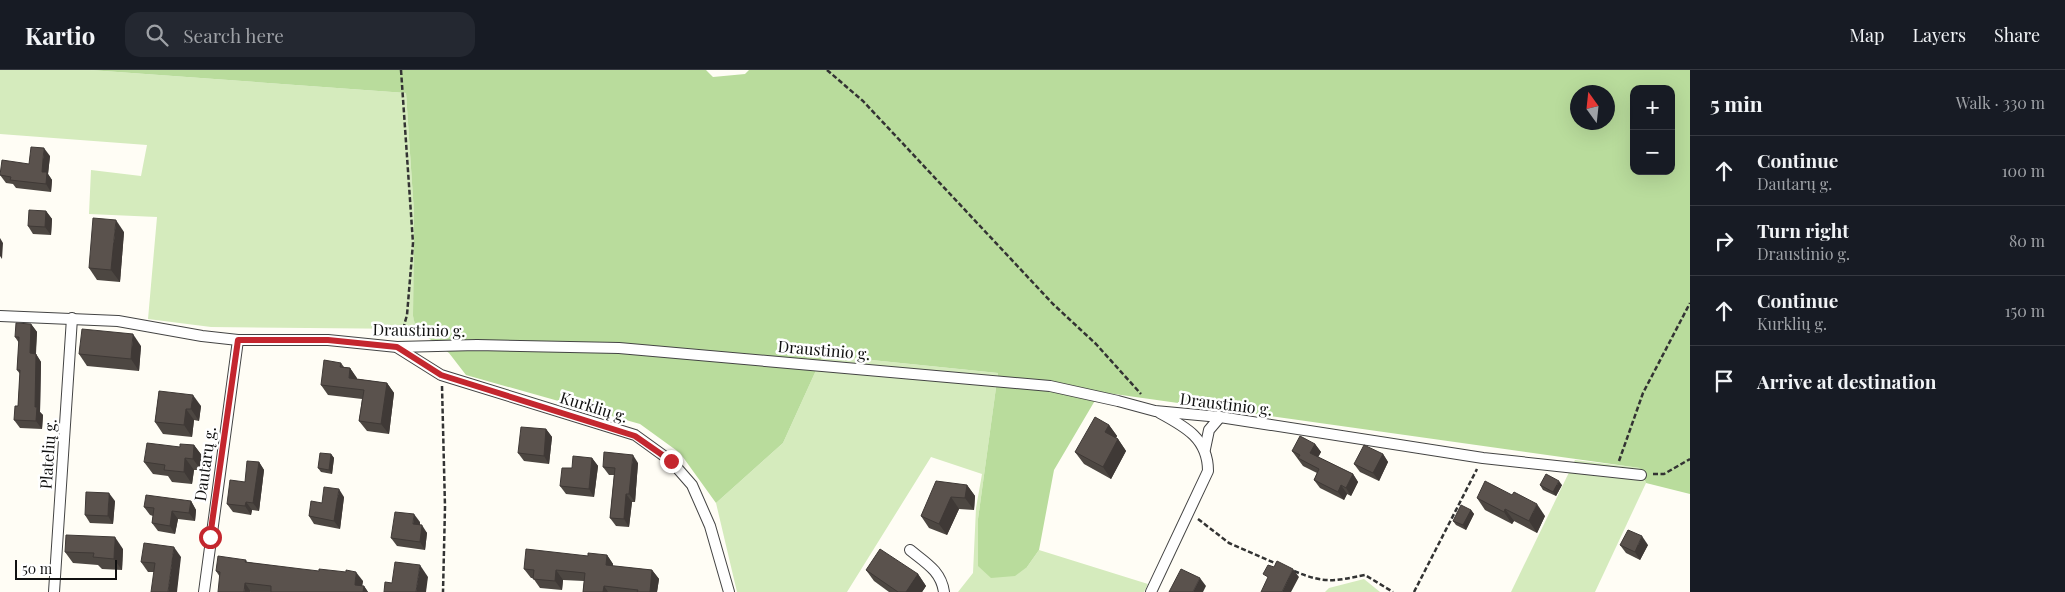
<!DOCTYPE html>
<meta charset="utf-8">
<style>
:root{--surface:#171b24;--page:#242831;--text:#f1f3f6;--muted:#9ea1a6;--line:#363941}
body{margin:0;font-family:"Playfair Display",serif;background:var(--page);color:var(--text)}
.controls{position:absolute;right:15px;top:15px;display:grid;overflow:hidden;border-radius:10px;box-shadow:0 5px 20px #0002}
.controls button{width:45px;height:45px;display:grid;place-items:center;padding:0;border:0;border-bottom:1px solid var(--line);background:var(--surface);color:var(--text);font:25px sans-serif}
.compass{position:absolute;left:1570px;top:15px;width:45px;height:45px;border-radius:50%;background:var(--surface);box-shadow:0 5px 20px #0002;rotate:345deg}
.scale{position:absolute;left:15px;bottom:12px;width:102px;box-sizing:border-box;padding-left:5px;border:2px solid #111;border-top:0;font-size:14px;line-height:18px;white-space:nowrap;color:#111;-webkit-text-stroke:4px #fff;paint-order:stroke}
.stop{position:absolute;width:15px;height:15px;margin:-11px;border:4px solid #c4262e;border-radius:50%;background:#fff}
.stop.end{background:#c4262e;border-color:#fff;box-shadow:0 1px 5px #0008}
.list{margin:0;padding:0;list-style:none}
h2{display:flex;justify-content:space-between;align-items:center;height:65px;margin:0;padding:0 20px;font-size:21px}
h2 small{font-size:16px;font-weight:400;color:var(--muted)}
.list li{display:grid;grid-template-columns:32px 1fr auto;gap:15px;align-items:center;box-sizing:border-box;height:70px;padding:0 20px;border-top:1px solid var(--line)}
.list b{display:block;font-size:19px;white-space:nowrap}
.list p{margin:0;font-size:16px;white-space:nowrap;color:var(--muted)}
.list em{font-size:16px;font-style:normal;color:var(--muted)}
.icon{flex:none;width:28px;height:28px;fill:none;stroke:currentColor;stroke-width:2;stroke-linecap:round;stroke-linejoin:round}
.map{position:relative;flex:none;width:1690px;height:522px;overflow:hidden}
header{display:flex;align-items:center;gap:30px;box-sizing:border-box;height:70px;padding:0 25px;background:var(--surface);border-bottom:1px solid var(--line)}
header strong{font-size:24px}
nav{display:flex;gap:28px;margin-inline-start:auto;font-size:18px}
.search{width:350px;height:45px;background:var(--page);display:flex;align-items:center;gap:12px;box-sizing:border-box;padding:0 18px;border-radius:15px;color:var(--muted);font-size:19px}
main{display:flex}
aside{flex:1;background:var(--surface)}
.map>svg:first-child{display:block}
.green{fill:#d5ebbd}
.forest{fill:#b9dc9c;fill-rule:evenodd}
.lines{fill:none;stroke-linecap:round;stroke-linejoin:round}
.minor-casing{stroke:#444;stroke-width:12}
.path{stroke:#333;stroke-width:2.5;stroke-dasharray:5 2.5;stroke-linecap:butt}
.minor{stroke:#fff;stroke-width:10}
.wall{fill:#4d4742}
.shaded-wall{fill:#3f3936}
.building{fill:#5a524d;stroke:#3f3936}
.route{stroke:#c4262e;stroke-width:6}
.labels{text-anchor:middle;stroke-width:5;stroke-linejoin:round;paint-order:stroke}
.street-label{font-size:16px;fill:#111;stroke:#fff}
</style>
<header>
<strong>Kartio</strong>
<div class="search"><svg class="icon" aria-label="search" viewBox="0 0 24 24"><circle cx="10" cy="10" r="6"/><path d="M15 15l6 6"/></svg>Search here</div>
<nav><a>Map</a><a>Layers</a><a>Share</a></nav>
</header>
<main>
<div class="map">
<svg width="1690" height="522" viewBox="0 0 1690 522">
<rect width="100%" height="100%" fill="#fffdf5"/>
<g class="green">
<path d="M0,0h90l316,23 8,120 -1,102 3,14 -205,-2 -63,-8 9,-102 -68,-3 2,-44 50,6 6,-31 -147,-11z"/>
<path d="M823,285l175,18 -20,146 1,47 48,1 12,-17 109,34 -4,8h-186l15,-19 3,-65 6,-34 -51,-17 -84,135h-110l-21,-89 67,-60z"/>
<path d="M1575,390l65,8 6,15 -51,109h-84z"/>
<path d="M1364,509l16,13h-55l4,-4z"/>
</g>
<path class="forest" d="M90,0h616l7,7 32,-3 4,-4h941v424l-44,-11 -6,-15 -540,-76 -46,78 -15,80 -12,17 -12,9 -24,2 -13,-12v-47l20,-146 -175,-18 -40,88 -67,60 -36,-50 -40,-29 -174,-49 -17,-22 -33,-24 -3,-13 1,-103 -8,-120zM1634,19h37v82h-37zM1578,22h30v30h-30z"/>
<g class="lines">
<defs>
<g id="minor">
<path d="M0,246l118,5 84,15 36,4h90l69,7 80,-2 142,3 431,38 68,15 37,10 65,6 263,41 158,17"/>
<path d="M398,278l43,27 194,60 36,26 21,24 18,41 19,66"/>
<path d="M1205,379l4,-19 11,-13"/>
<path d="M910,480c16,13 31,21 34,42"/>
<path d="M54,522l18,-274"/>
<path d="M204,522l34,-252"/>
<path d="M1151,522l57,-121c0,-32 -22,-44 -48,-58"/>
</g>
</defs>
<use href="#minor" class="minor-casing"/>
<g class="path">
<path d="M827,0l36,31 190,203 43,40 45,50"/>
<path d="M401,266l6,-21 6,-72 -12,-173"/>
<path d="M442,316l3,121 -2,85"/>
<path d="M1619,391l24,-68 47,-90"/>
<path d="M1653,404h11l26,-15"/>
<path d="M1198,449l31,24 48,21"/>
<path d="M1294,501c31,13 40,10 71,4l28,17"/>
<path d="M1414,522l63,-123"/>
</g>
<use href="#minor" class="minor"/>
</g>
<g class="wall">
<path d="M50,86l-2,18 4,6 -1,12 -35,-4 -3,-4 -7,-1 -6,-8z"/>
<path d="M46,141l6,8 -1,16 -18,-1 -5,-8z"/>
<path d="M124,162l-4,50 -23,-2 -8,-12z"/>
<path d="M31,254l6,8 -1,22 5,8 -1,50 3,3 -1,14 -22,-1 -6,-8 4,-14 2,-32 -3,-4 2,-27 -4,-6z"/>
<path d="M141,276l-2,25 -52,-5 -8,-12z"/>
<path d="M341,293l3,4 6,1 7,11 30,4 7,10 -5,41 -22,-3 -8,-10 3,-22 -34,-4 -7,-10z"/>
<path d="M159,321l42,15 -2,15 -5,-1 -2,17 -29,-3 -8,-12z"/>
<path d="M1109,355l8,11 -1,2 2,1 8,12 -15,28 -27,-15 -9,-12z"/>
<path d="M546,359l6,8 -3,27 -25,-3 -6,-8z"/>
<path d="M1315,374l6,8 -3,5 35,17 5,8 -7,14 -4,-2 -3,6 -24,-12 -6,-8 3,-7 -14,-7 -11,-15z"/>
<path d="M194,375l9,12 -2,13h-7l-2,14 -20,-2 -4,-6 -15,-2 -9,-12 36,-15z"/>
<path d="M331,384l3,4 -2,16 -11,-2 -3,-4z"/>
<path d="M1383,384l5,8 -9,19 -19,-9 -6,-8z"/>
<path d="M592,388l6,8 -4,31 -28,-3 -6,-8z"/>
<path d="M259,392l5,8 -5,41 -7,-1 -1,5 -18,-3 -6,-8 18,-22z"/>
<path d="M638,393l-3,39h-3l-3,25 -13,-1 -6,-8 4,-43h-5l-6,-8z"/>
<path d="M967,415l8,11 -1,14 -15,-1 -12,26 -18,-7 -8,-12z"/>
<path d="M1540,415h22l-6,11 -13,-6z"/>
<path d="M344,427l-4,32 -26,-5 -5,-8 13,-13z"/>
<path d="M1477,428l68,18 -8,17 -23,-12 -2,3 -27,-14z"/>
<path d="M115,431l-2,23 -23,-1 -5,-8z"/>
<path d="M191,431l5,9 -1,11 -17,-2 -3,15 -17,-3 -6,-8 1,-7 -3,-1 -6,-8z"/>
<path d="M1471,440l3,4 -8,16 -10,-5 -3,-4z"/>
<path d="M420,452v3l7,8 -2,17 -28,-4 -6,-8z"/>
<path d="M1620,475h28l-8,15 -14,-7z"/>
<path d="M123,479l-1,21 -20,-1 -4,-4 -25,-2 -8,-11z"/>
<path d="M607,485l6,9v2l39,4 7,9 -2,13h-74l1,-11 -21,-1 -1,10 -22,-2 -7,-10h-2l-7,-9 64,-13z"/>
<path d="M181,487l-27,15h-6l-7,-10z"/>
<path d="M246,490l1,2 116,19 -1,5h2l4,6h-117l-31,-15 -4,-6z"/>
<path d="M866,500l52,4 8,12 -4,6h-33l-15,-11z"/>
</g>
<g class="shaded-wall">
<path d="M44,78l6,8 -2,18 4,6 -1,12 -5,-8 -4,-12z"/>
<path d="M46,141l6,8 -1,16 -6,-8z"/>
<path d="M116,150l8,12 -4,50 -9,-12z"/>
<path d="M0,168l3,5 -1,16 -2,-3z"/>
<path d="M31,254l6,8 -2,29 -5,-8z"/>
<path d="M133,264l8,12 -2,25 -8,-12z"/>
<path d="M36,284l5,8 -1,50 3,3 -1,14 -6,-8 -1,-14z"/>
<path d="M350,298l7,10 -1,10 -7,-10z"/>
<path d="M387,313l7,10 -5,41 -8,-10z"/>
<path d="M193,325l8,11 -2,15 -8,-12z"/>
<path d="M186,339l8,11 -2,17 -8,-12z"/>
<path d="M1109,355l8,11 -4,8 -8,-12z"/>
<path d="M546,359l6,8 -3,27 -5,-8z"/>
<path d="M1118,369l8,12 -15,28 -8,-12z"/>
<path d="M1315,374l6,8 -5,9 -6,-8z"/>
<path d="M194,375l9,12 -2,13 -8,-11z"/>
<path d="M331,384l3,4 -2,16 -3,-4z"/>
<path d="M1383,384l5,8 -9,19 -6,-8z"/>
<path d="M633,385l5,8 -3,39 -6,-8z"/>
<path d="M185,388l9,12 -2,14 -8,-12z"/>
<path d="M592,388l6,8 -4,31 -5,-8z"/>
<path d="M259,392l5,8 -5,41 -6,-8z"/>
<path d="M1353,404l5,8 -7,14 -5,-8z"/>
<path d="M1559,411l3,4 -6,11 -3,-4z"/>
<path d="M967,415l8,11 -1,14 -9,-12z"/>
<path d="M1341,415l6,9 -3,6 -6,-8z"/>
<path d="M339,419l5,8 -4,32 -6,-8z"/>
<path d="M109,423l6,8 -2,23 -5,-8z"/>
<path d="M626,424l6,8 -3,25 -5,-8z"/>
<path d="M951,427l8,12 -12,26 -8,-11z"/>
<path d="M191,431l5,9 -1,11 -6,-8z"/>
<path d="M246,432l6,8 -1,5 -6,-9z"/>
<path d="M1537,434l8,12 -8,17 -8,-12z"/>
<path d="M1505,439l9,12 -2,3 -8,-12z"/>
<path d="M1471,440l3,4 -8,16 -3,-5z"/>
<path d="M172,441l6,8 -3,15 -5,-8z"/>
<path d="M414,444l6,8 -1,10 -6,-8z"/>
<path d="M422,455l5,8 -2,17 -5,-8z"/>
<path d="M1642,466l6,9 -8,15 -5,-8z"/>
<path d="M115,467l8,12 -1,21 -8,-11z"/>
<path d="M174,477l7,10 -4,35h-9z"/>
<path d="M607,485l6,9 -1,10 -6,-9z"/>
<path d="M420,495l8,12 -2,15h-10z"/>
<path d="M1293,499l6,8 -8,15h-9z"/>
<path d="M556,500l7,10 -1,10 -7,-9z"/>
<path d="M652,500l7,9 -2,13h-7z"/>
<path d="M356,502l7,9 -2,11 -6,-7z"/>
<path d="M918,504l8,12 -4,6h-16z"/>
<path d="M1200,508l6,8 -3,6h-10z"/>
<path d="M245,513l6,9h-7z"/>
<path d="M364,516l4,6h-5z"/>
<path d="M604,516l4,6h-5z"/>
</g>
<g class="building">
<path d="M31,77l13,1 -2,24h5l-1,12 -36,-4 1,-3 -11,-2 2,-15 27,4z"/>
<path d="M29,140l17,1 -1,16 -17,-1z"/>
<path d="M93,148l23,2 -5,50 -22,-2z"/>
<path d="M16,253l15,1 -1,29 6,1 -1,53h2l-1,14 -22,-1 1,-14h3l2,-36h-3l2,-33h-4z"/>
<path d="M82,259l51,5 -2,25 -52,-5z"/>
<path d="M324,290l17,3 -1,4 10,1 -1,10 38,5 -6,41 -22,-3 5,-31 -43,-5z"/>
<path d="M159,321l34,4 -2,14h-5l-2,16 -29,-3z"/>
<path d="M1095,347l14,8 -4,7 13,7 -15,28 -28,-15z"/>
<path d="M521,357l25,2 -2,27 -26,-3z"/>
<path d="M1300,366l15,8 -5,9 43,21 -7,14 -5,-3 -3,7 -24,-12 5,-11 -21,-11 2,-3 -8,-4z"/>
<path d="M147,373l33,4v-3l14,1 -1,14 -8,-1 -1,14 -20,-2 1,-5 -21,-3z"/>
<path d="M1364,375l19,9 -10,19 -19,-9z"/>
<path d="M604,382l29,3 -4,39h-3l-2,25 -14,-1 5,-50 -12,-1z"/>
<path d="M320,383l11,1 -2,16 -11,-2z"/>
<path d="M573,386l19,2 -3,31 -29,-3 2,-18h10z"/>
<path d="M247,391l12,1 -6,41 -7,-1 -1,4 -18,-2 3,-24 15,2z"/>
<path d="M1546,404l13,7 -6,11 -13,-7z"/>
<path d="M936,411l31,4 -2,13 -14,-1 -12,27 -18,-8z"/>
<path d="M1485,411l27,14 2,-3 23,12 -8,17 -24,-12 -1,3 -27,-14z"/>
<path d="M324,417l15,2 -5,32 -25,-5 2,-15 11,2z"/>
<path d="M86,422l23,1 -1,23 -23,-1z"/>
<path d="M146,425l45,6 -2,12 -17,-2 -2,15 -18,-3 2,-15 -10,-1z"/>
<path d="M1461,435l10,5 -8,15 -10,-4z"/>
<path d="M395,442l19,2 -1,10 9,1 -2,17 -29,-4z"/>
<path d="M1628,460l14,6 -7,16 -15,-7z"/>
<path d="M66,465l49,2 -1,22 -21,-2 1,-4 -29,-1z"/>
<path d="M144,473l30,4 -6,45h-17l4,-29 -14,-1z"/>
<path d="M526,479l62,7v-3l19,2 -1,10 46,5 -2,22h-13l1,-2 -34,-4 -1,6h-20l2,-19 -29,-3 -1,11 -22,-2 1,-9 -10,-1z"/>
<path d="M880,479l38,25 -12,18h-8l-32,-22z"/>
<path d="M218,486l28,4 -1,2 57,7 17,2v-2l27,3v-2l10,2 -1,13 9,1 -1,6h-92v-6l-26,-3 -1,9h-26l2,-20 -4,-1z"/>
<path d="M1277,491l16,8 -11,23h-21l7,-15 -5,-3 5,-9 6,2z"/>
<path d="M395,492l25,3 -4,27h-32l1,-10 7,1z"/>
<path d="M1181,499l19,9 -7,14h-24z"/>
</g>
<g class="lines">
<path class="route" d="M210,467l28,-197h90l69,7 44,28 194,61 36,25"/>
</g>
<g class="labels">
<g class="street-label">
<text transform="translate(419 260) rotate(1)" y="6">Draustinio g.</text>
<text transform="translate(824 280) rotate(5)" y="6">Draustinio g.</text>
<text transform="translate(1226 334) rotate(7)" y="6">Draustinio g.</text>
<text transform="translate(594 337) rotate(17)" y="6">Kurklių g.</text>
<text transform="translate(48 384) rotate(-86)" y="6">Platelių g.</text>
<text transform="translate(205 394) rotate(-82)" y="6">Dautarų g.</text>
</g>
</g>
</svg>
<div class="controls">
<button>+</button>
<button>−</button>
</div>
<svg class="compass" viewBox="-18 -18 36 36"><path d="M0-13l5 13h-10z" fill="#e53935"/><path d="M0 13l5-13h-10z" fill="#9ea1a6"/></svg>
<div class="scale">50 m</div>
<div class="stop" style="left:210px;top:467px"></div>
<div class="stop end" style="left:671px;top:391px"></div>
</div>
<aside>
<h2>5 min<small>Walk · 330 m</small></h2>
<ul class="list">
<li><svg class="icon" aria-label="ahead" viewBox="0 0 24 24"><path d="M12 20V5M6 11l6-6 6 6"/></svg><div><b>Continue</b><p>Dautarų g.</p></div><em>100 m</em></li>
<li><svg class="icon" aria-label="right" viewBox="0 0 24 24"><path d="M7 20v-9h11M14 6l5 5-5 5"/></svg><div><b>Turn right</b><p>Draustinio g.</p></div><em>80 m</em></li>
<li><svg class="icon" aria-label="ahead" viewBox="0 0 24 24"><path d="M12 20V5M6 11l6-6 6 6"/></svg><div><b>Continue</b><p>Kurklių g.</p></div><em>150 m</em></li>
<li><svg class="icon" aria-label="arrive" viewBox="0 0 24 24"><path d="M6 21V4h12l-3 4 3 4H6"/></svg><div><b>Arrive at destination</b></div></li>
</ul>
</aside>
</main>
